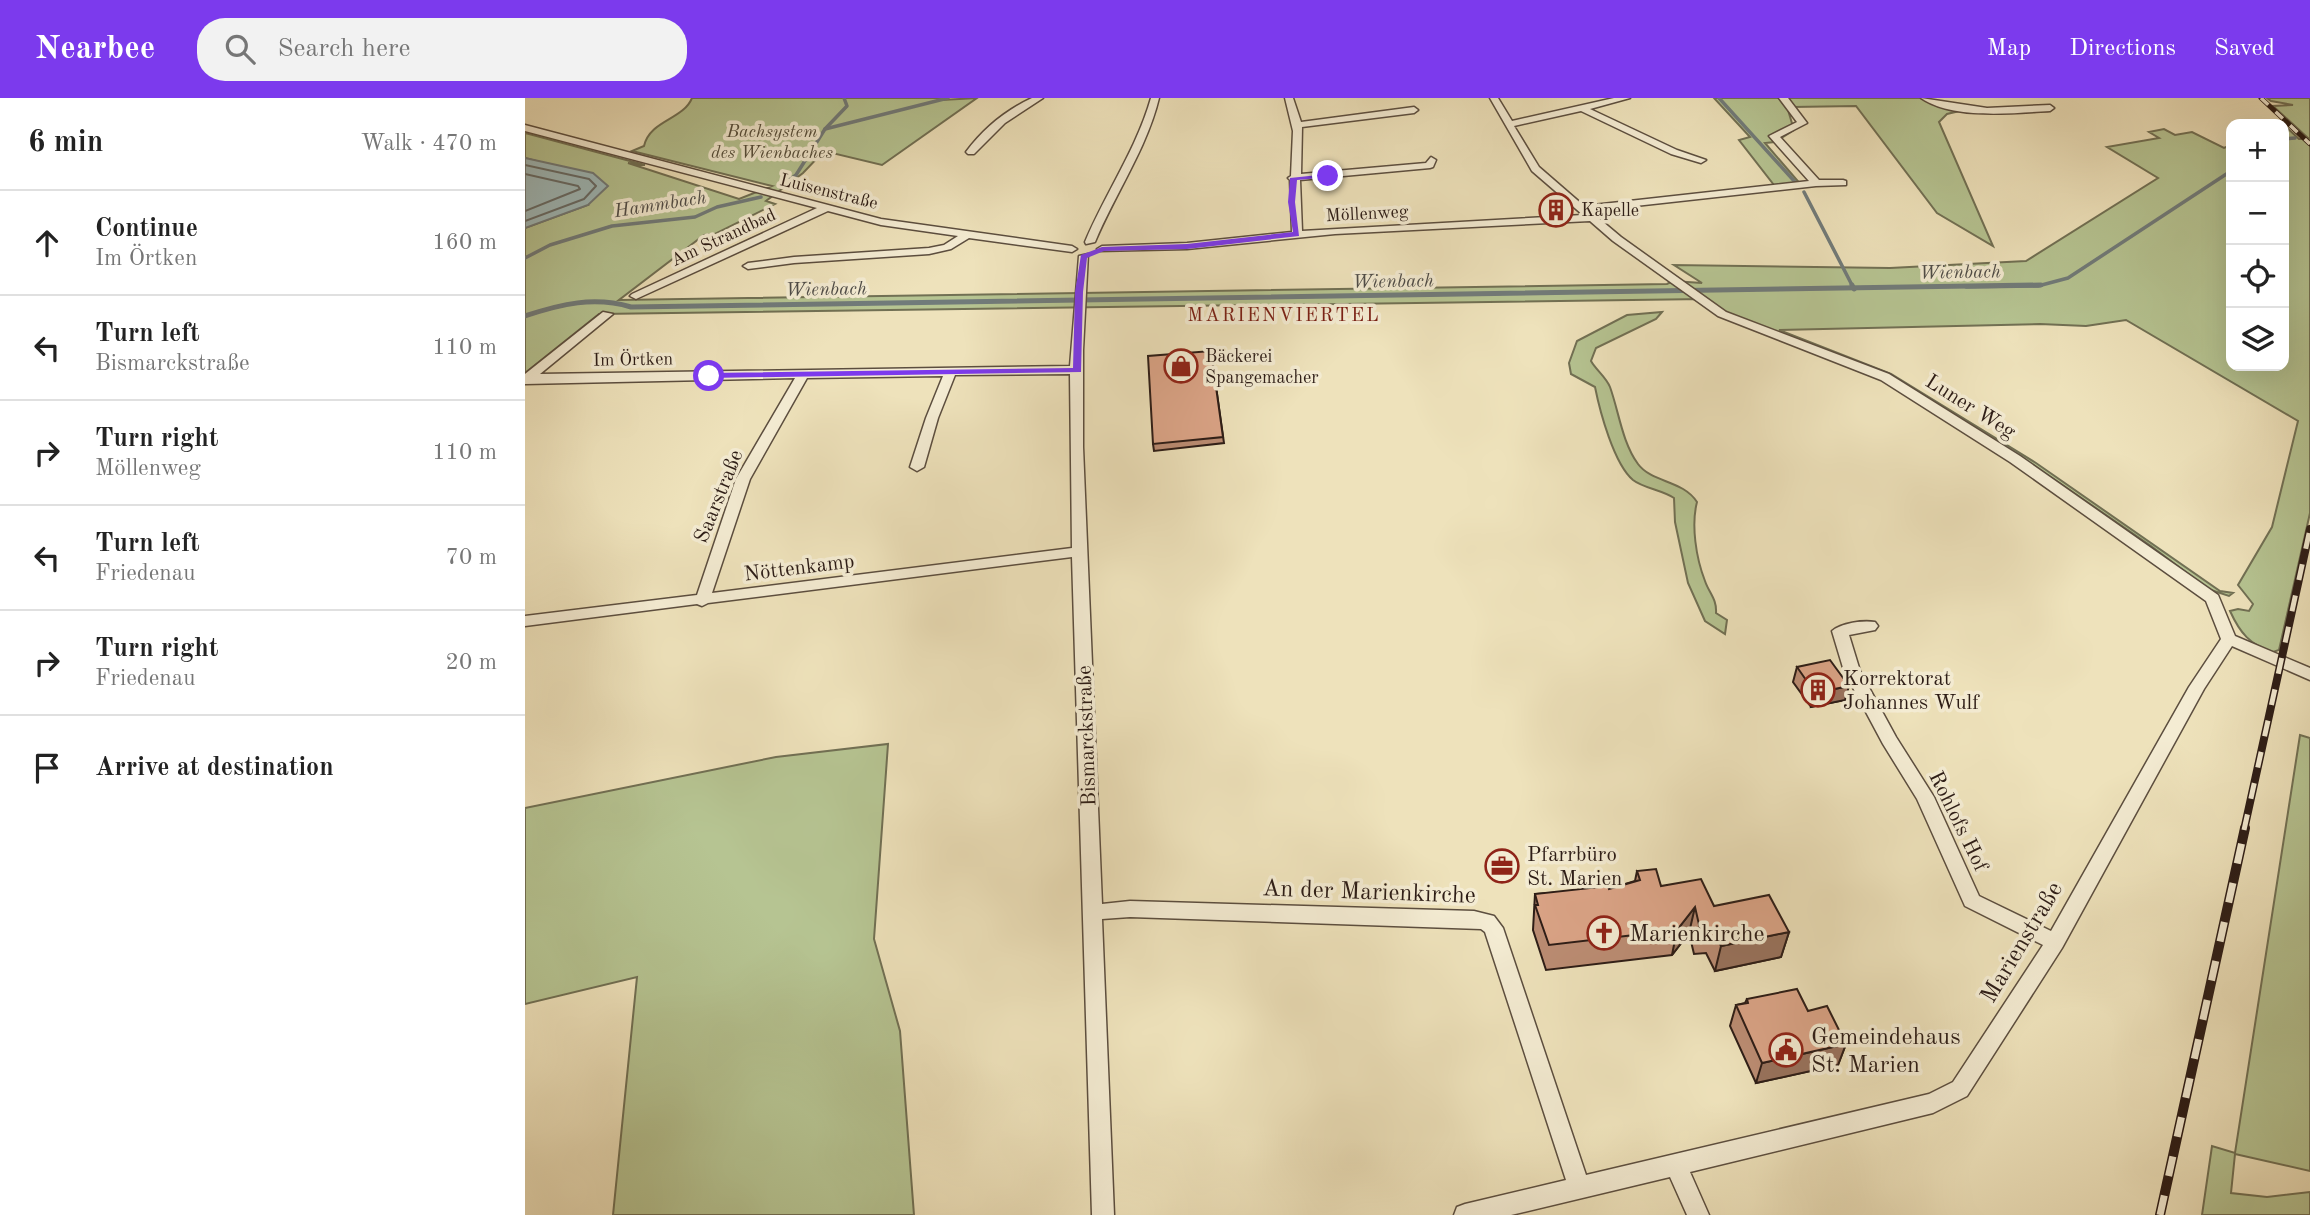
<!DOCTYPE html>
<meta charset="utf-8">
<style>
:root{--surface:#fff;--page:#f2f2f2;--text:#222;--muted:#767676;--line:#e0e0e0;--accent:#7c3aed}
body{margin:0;font-family:"Old Standard TT",serif;background:var(--page);color:var(--text)}
.controls{position:absolute;right:21px;top:21px;display:grid;overflow:hidden;border-radius:14px;box-shadow:0 7px 28px #0002}
.controls button{width:63px;height:63px;display:grid;place-items:center;padding:0;border:0;border-bottom:2px solid var(--line);background:var(--surface);color:var(--text);font:35px sans-serif}
.stop{position:absolute;width:21px;height:21px;margin:-16px;border:5px solid #7c3aed;border-radius:50%;background:#fff}
.stop.end{background:#7c3aed;border-color:#fff;box-shadow:0 2px 7px #0008}
.list{margin:0;padding:0;list-style:none}
h2{display:flex;justify-content:space-between;align-items:center;height:91px;margin:0;padding:0 28px;font-size:30px}
h2 small{font-size:23px;font-weight:400;color:var(--muted)}
.list li{display:grid;grid-template-columns:46px 1fr auto;gap:21px;align-items:center;box-sizing:border-box;height:105px;padding:0 28px;border-top:2px solid var(--line)}
.list b{display:block;font-size:26px;white-space:nowrap}
.list p{margin:0;font-size:23px;white-space:nowrap;color:var(--muted)}
.list em{font-size:23px;font-style:normal;color:var(--muted)}
.icon{flex:none;width:38px;height:38px;fill:none;stroke:currentColor;stroke-width:2;stroke-linecap:round;stroke-linejoin:round}
.map{position:relative;flex:none;width:1785px;height:1117px;overflow:hidden}
header{display:flex;align-items:center;gap:42px;box-sizing:border-box;height:98px;padding:0 35px;background:var(--accent);color:#fff}
header strong{font-size:33px}
nav{display:flex;gap:38px;margin-inline-start:auto;font-size:24px}
.search{width:490px;height:63px;background:var(--page);display:flex;align-items:center;gap:18px;box-sizing:border-box;padding:0 24px;border-radius:28px;color:var(--muted);font-size:26px}
main{display:flex}
aside{flex:1;background:var(--surface)}
.map>svg:first-child{display:block}
.green{fill:#b6c492;stroke:#717054;stroke-width:2}
.water{fill:#9fbbbc;stroke:#717b7a;stroke-width:2}
.lines{fill:none;stroke-linecap:round;stroke-linejoin:round}
.shore{stroke:#666c69;stroke-width:2}
.stream-far1{stroke:#717b7a;stroke-width:3.5}
.stream{stroke:#717b7a;stroke-width:5}
.minor-casing{stroke:#5c4e3f;stroke-width:3}
.minor{fill:#f4ecd3;fill-rule:evenodd}
.rail-far2-casing{stroke:#2c1c16;stroke-width:5}
.rail-far1-casing{stroke:#2c1c16;stroke-width:8}
.rail-casing{stroke:#2c1c16;stroke-width:10}
.rail-far2{stroke:#f4ecd3;stroke-width:3.5;stroke-dasharray:10;stroke-linecap:butt}
.rail-far1{stroke:#f4ecd3;stroke-width:5;stroke-dasharray:16;stroke-linecap:butt}
.rail{stroke:#f4ecd3;stroke-width:7;stroke-dasharray:20;stroke-linecap:butt}
.wall{fill:#bc8d74;stroke:#2c1c16;stroke-width:2}
.shaded-wall{fill:#99735e;stroke:#2c1c16;stroke-width:2}
.building{fill:#dba487;stroke:#2c1c16;stroke-width:2}
.route{fill:#7c3aed}
.labels{text-anchor:middle;stroke-width:7;stroke-linejoin:round;paint-order:stroke}
.far-park-label{font-size:18px;font-style:italic;fill:#554e3b;stroke:#f4ecd3}
.far-street-label{font-size:18px;fill:#2c1c16;stroke:#f4ecd3}
.far-poi-label{font-size:18px;fill:#2c1c16;stroke:#f4ecd3;text-anchor:start}
.far-water-label{font-size:19px;font-style:italic;fill:#4e4c48;stroke:#f4ecd3}
.far-neighbourhood-label{font-size:19px;letter-spacing:2px;fill:#7a1f14;stroke:#f4ecd3}
.street-label{font-size:21px;fill:#2c1c16;stroke:#f4ecd3}
.poi-label{font-size:21px;fill:#2c1c16;stroke:#f4ecd3;text-anchor:start}
.near-street-label{font-size:24px;fill:#2c1c16;stroke:#f4ecd3}
.near-poi-label{font-size:24px;fill:#2c1c16;stroke:#f4ecd3;text-anchor:start}
</style>
<header>
<strong>Nearbee</strong>
<div class="search"><svg class="icon" aria-label="search" viewBox="0 0 24 24"><circle cx="10" cy="10" r="6"/><path d="M15 15l6 6"/></svg>Search here</div>
<nav><a>Map</a><a>Directions</a><a>Saved</a></nav>
</header>
<main>
<aside>
<h2>6 min<small>Walk · 470 m</small></h2>
<ul class="list">
<li><svg class="icon" aria-label="ahead" viewBox="0 0 24 24"><path d="M12 20V5M6 11l6-6 6 6"/></svg><div><b>Continue</b><p>Im Örtken</p></div><em>160 m</em></li>
<li><svg class="icon" aria-label="left" viewBox="0 0 24 24"><path d="M17 20v-9H6M10 6l-5 5 5 5"/></svg><div><b>Turn left</b><p>Bismarckstraße</p></div><em>110 m</em></li>
<li><svg class="icon" aria-label="right" viewBox="0 0 24 24"><path d="M7 20v-9h11M14 6l5 5-5 5"/></svg><div><b>Turn right</b><p>Möllenweg</p></div><em>110 m</em></li>
<li><svg class="icon" aria-label="left" viewBox="0 0 24 24"><path d="M17 20v-9H6M10 6l-5 5 5 5"/></svg><div><b>Turn left</b><p>Friedenau</p></div><em>70 m</em></li>
<li><svg class="icon" aria-label="right" viewBox="0 0 24 24"><path d="M7 20v-9h11M14 6l5 5-5 5"/></svg><div><b>Turn right</b><p>Friedenau</p></div><em>20 m</em></li>
<li><svg class="icon" aria-label="arrive" viewBox="0 0 24 24"><path d="M6 21V4h12l-3 4 3 4H6"/></svg><div><b>Arrive at destination</b></div></li>
</ul>
</aside>
<div class="map">
<svg width="1785" height="1117" viewBox="0 0 1785 1117">
<rect width="100%" height="100%" fill="#eee2bb"/>
<filter id="stains"><feTurbulence type="fractalNoise" baseFrequency=".00286" numOctaves="4"/><feColorMatrix values="0 0 0 0 .2 0 0 0 0 .09 0 0 0 0 .02 0 0 0 .5 -.17"/></filter>
<radialGradient id="worn" r=".72"><stop offset=".6" stop-color="#630" stop-opacity="0"/><stop offset="1" stop-color="#630" stop-opacity=".3"/></radialGradient>
<g class="green">
<path d="M167,0h248l2,2 35,-2 -95,67 -58,-14 -21,22 -37,28 9,3 -60,30 -11,1 -85,65 1048,-16 6,-3 29,2 -28,-18 216,3 136,-7 132,-83 -51,-31 52,-9 -10,-6 15,-3 11,6 17,-3 32,16 7,-3v221h53v-241l15,14h10l-36,-33 20,-1 -22,-4 -4,-3h43v415l-31,137 -6,2c-23,-7 -33,-19 -43,-41l8,-2 11,2 4,-7 -15,-19 34,-58 26,-106 -172,-101 -40,6 -46,-2 -261,6 112,44 145,89 184,128 13,2 -4,3 -21,-7 -57,-43 -93,-64 -164,-105 -162,-61 -28,-17 -1105,15 -74,59v-145l63,-23 -48,-43 -15,-4v-25l120,32 -17,-2 111,36 33,-13 -140,-35 12,-5c6,-26 39,-26 48,-48z"/>
<path d="M1189,0h65l9,12 6,20 -19,12 -10,1 37,43 -28,-1 -35,-45 11,-3z"/>
<path d="M1261,0h136l21,9 21,3 -17,4 -8,8 54,124 -56,-33 -81,-107 -64,1z"/>
<path d="M1137,214l-6,7 -60,29 -5,13c5,9 15,16 19,26 9,25 12,55 28,77 14,19 45,16 59,38 -6,23 -1,56 8,79 4,12 12,18 11,32l11,7 -2,14 -20,-13 -17,-38 -13,-61 -1,-24c-12,-8 -31,-10 -41,-18 -19,-16 -33,-68 -38,-93l-24,-13 -2,-11 8,-22 50,-26z"/>
<path d="M1775,637l10,3v433l-75,-17 -4,39 36,4 43,-5v23h-108l10,-69 23,7z"/>
<path d="M363,646l-14,195 26,92 14,184h-301l24,-238 -112,27v-196l251,-51z"/>
</g>
<path class="water" d="M0,60l68,15 15,13 -20,19 -63,23z"/>
<g class="lines">
<g class="shore">
<path d="M0,67l64,14 7,7 -12,13 -59,22"/>
<path d="M0,76l53,12 2,3 -55,22"/>
</g>
<g class="stream-far1">
<path d="M1194,0l77,85"/>
<path d="M300,31l123,-31"/>
<path d="M1759,41l11,-1"/>
<path d="M255,89l16,-12 29,-46 22,-23 -3,-8"/>
<path d="M1279,94l49,95"/>
<path d="M0,160l25,-13 62,-19 83,-9 22,-10 44,-10"/>
<path d="M1441,189l72,-1 30,-8 163,-107"/>
</g>
<g class="stream">
<path d="M1327,187l2,4"/>
<path d="M0,218c36,-12 69,-20 106,-9l1410,-22"/>
</g>
<defs>
<g id="minor">
<path d="M507,0h11l-38,25 -31,31h-6l-2,-2c17,-23 40,-42 66,-54z"/>
<path d="M626,0h8c-12,50 -44,96 -64,144l-9,2 -1,-2c20,-48 52,-94 66,-144z"/>
<path d="M760,0h8l8,24 113,-15 4,3 -4,3 -112,14 -1,47 125,-11 5,-6 5,3 -3,7 -3,1 -130,12 2,51 281,-16 -51,-44 -42,-73h8l14,23 102,-23h16l-40,11 87,41 29,10 -5,3 -30,-9 -90,-43 -67,15 25,41 45,39 225,-25 -40,-45 28,-14 -18,-24h9l19,25 -27,14 39,43h24l3,1v4l-30,1 -226,25 31,26 105,75 163,62 131,82 198,139 17,41 75,32v12l-78,-34 -28,43 -142,259 -95,148 -34,17 -243,59 19,43h-22l-17,-38 -159,38h-57l3,-8 8,-3 101,-24 -81,-248 -4,-3 -351,-12 -28,2 12,296h-22l-20,-658 -364,46 -6,3 -5,-2 -172,22v-10l172,-21 39,-116 59,-101 -270,6v-10l78,-62 10,2 -73,60 530,-8 9,-110 9,-2 -5,96v97l19,457 28,-3 344,10 20,5 9,12 83,247 343,-81 24,-12 90,-137 -78,-39 -48,-107 -34,-55 -39,-73 -12,-40c9,-8 31,-11 43,-9l3,4 -3,4 -26,5 11,36 36,66 38,60 45,99 72,35 138,-244 32,-48 -15,-38 -196,-139 -129,-82 -163,-64 -105,-75 -23,-20 -255,13 -148,15 -89,2 -1,-2 5,-3 85,-3 105,-11 -2,-52 -2,-2 3,-2 2,-45zM545,276l2,174 -360,45 38,-114 57,-101 136,-2 -17,42 -16,49 7,4 7,-4 14,-49 17,-43z"/>
<path d="M1396,0l66,10 63,-3 4,3 -4,3c-37,2 -97,9 -129,-13z"/>
<path d="M0,27l356,94 191,27 5,3 -5,3 -103,-14 -18,11 -22,5 -135,9 -46,6 -5,-3 5,-3 46,-6 135,-9 15,-3 14,-9 -77,-11 -53,-14 -192,88 -6,-3 2,-2 185,-86 -292,-77z"/>
</g>
</defs>
<use href="#minor" class="minor-casing"/>
<use href="#minor" class="minor"/>
<defs>
<path id="rail-far2" d="M1736,0l49,46"/>
<path id="rail-far1" d="M1719,732l66,-301"/>
<path id="rail" d="M1635,1117l85,-387"/>
</defs>
<use href="#rail-far2" class="rail-far2-casing"/>
<use href="#rail-far1" class="rail-far1-casing"/>
<use href="#rail" class="rail-casing"/>
<use href="#rail-far2" class="rail-far2"/>
<use href="#rail-far1" class="rail-far1"/>
<use href="#rail" class="rail"/>
</g>
<g class="wall">
<path d="M686,253l13,92 -70,8 -1,-7z"/>
<path d="M1272,569l48,33 -34,7 -18,-25z"/>
<path d="M1112,773l24,15 53,20 75,26 -8,25 -66,14 -9,-18 -12,1 -5,-21 -17,22 -126,15 -13,-40 2,-36 74,-5 26,-8z"/>
<path d="M1222,901l61,12 38,33 -8,21 -82,18 -26,-57 6,-21 9,-2z"/>
</g>
<g class="shaded-wall">
<path d="M1324,588l-4,14 -34,7 4,-14z"/>
<path d="M1170,809l-6,26 -17,22 5,-25z"/>
<path d="M1264,834l-8,25 -66,14 6,-25z"/>
<path d="M1321,946l-8,21 -82,18 6,-20z"/>
</g>
<g class="building">
<path d="M686,253l12,86 -70,7 -5,-88z"/>
<path d="M1305,562l19,26 -34,7 -18,-26z"/>
<path d="M1131,771l5,17 40,-7 13,27 55,-11 20,37 -68,14 -8,-18 -13,1 -5,-22 -18,23 -128,15 -14,-40h3l-3,-11 73,-8 1,3 31,-9 -3,-9z"/>
<path d="M1272,891l11,22 19,-5 19,38 -84,19 -26,-58 12,-2 -1,-4z"/>
</g>
<path class="route" d="M803,76l3,3 -34,3 -2,22 4,34 -112,13 -83,2 -17,7 -4,34 -2,80 -372,6 -4,-2 4,-3 364,-5 2,-76 6,-37 21,-8 85,-3 106,-12 -5,-30 2,-24z"/>
<defs>
<symbol id="building-ring" viewBox="-11 -11 22 22"><circle r="9.5" fill="#f4ecd3" stroke="#8f2418" stroke-width="1.5"/><path d="M-4-6H4V6H1V3H-1V6H-4ZM-2.5-4.3h1.7v1.8h-1.7ZM.8-4.3h1.7v1.8H.8ZM-2.5-1h1.7V.8h-1.7ZM.8-1h1.7V.8H.8Z" fill="#8f2418"/></symbol>
<symbol id="shop-ring" viewBox="-11 -11 22 22"><circle r="9.5" fill="#f4ecd3" stroke="#8f2418" stroke-width="1.5"/><path d="M-5-2.5h2.3a2.7 3.5 0 0 1 5.4 0H5L5.5 6h-11ZM-1.5-2.5h3a1.5 2.3 0 0 0-3 0Z" fill="#8f2418"/></symbol>
<symbol id="office-ring" viewBox="-11 -11 22 22"><circle r="9.5" fill="#f4ecd3" stroke="#8f2418" stroke-width="1.5"/><path d="M-6-3h4V-5.5h4V-3h4V5H-6ZM-1-4.5V-3h2v-1.5ZM-6 0V1H6V0Z" fill="#8f2418"/></symbol>
<symbol id="church-ring" viewBox="-11 -11 22 22"><circle r="9.5" fill="#f4ecd3" stroke="#8f2418" stroke-width="1.5"/><path d="M-1.2-6h2.4v3.5h3.3v2.4h-3.3V6h-2.4V-.1h-3.3v-2.4h3.3Z" fill="#8f2418"/></symbol>
<symbol id="civic-ring" viewBox="-11 -11 22 22"><circle r="9.5" fill="#f4ecd3" stroke="#8f2418" stroke-width="1.5"/><path d="M-.6-6.5H3V-4.5H.6V-3L4-1V1h2V6H-6V1h2V-1L-.6-3ZM-1.2 2.5V6h2.4V2.5Z" fill="#8f2418"/></symbol>
</defs>
<g fill-rule="evenodd">
<use href="#building-ring" x="1012" y="93" width="38" height="38"/>
<use href="#shop-ring" x="637" y="249" width="38" height="38"/>
<use href="#building-ring" x="1274" y="573" width="38" height="38"/>
<use href="#office-ring" x="958" y="749" width="38" height="38"/>
<use href="#church-ring" x="1060" y="816" width="38" height="38"/>
<use href="#civic-ring" x="1242" y="933" width="38" height="38"/>
</g>
<g class="labels">
<g class="far-park-label">
<text x="247" y="39">Bachsystem<tspan x="247" dy="21">des Wienbaches</tspan></text>
</g>
<g class="far-street-label">
<text transform="translate(304 93) rotate(14)" y="6">Luisenstraße</text>
<text transform="translate(842 115) rotate(-3)" y="6">Möllenweg</text>
<text transform="translate(198 139) rotate(-25)" y="6">Am Strandbad</text>
<text transform="translate(108 261) rotate(-1)" y="6">Im Örtken</text>
</g>
<g class="far-poi-label">
<text x="1056" y="118">Kapelle</text>
<text x="680" y="264">Bäckerei<tspan x="680" dy="21">Spangemacher</tspan></text>
</g>
<g class="far-water-label">
<text transform="translate(135 105) rotate(-9)" y="7">Hammbach</text>
<text transform="translate(1435 173) rotate(-1)" y="7">Wienbach</text>
<text transform="translate(868 182) rotate(-1)" y="7">Wienbach</text>
<text transform="translate(301 190) rotate(-1)" y="7">Wienbach</text>
</g>
<g class="far-neighbourhood-label">
<text x="759" y="223">MARIENVIERTEL</text>
</g>
<g class="street-label">
<text transform="translate(1446 308) rotate(32)" y="7">Luner Weg</text>
<text transform="translate(193 398) rotate(-68)" y="7">Saarstraße</text>
<text transform="translate(274 469) rotate(-7)" y="7">Nöttenkamp</text>
<text transform="translate(561 638) rotate(-92)" y="7">Bismarckstraße</text>
<text transform="translate(1434 723) rotate(64)" y="7">Rohlofs Hof</text>
</g>
<g class="poi-label">
<text x="1318" y="587">Korrektorat<tspan x="1318" dy="24">Johannes Wulf</tspan></text>
<text x="1002" y="763">Pfarrbüro<tspan x="1002" dy="24">St. Marien</tspan></text>
</g>
<g class="near-street-label">
<text transform="translate(844 793) rotate(2)" y="8">An der Marienkirche</text>
<text transform="translate(1496 844) rotate(-59)" y="8">Marienstraße</text>
</g>
<g class="near-poi-label">
<text x="1104" y="843">Marienkirche</text>
<text x="1286" y="946">Gemeindehaus<tspan x="1286" dy="28">St. Marien</tspan></text>
</g>
</g>
<rect width="100%" height="100%" filter="url(#stains)"/>
<rect width="100%" height="100%" fill="url(#worn)"/>
</svg>
<div class="controls">
<button>+</button>
<button>−</button>
<button><svg class="icon" aria-label="locate" viewBox="0 0 24 24"><circle cx="12" cy="12" r="6"/><path d="M12 2v4M12 18v4M2 12h4M18 12h4"/></svg></button>
<button><svg class="icon" aria-label="layers" viewBox="0 0 24 24"><path d="M12 4l9 5-9 5-9-5zM3 14l9 5 9-5"/></svg></button>
</div>
<div class="stop" style="left:184px;top:278px"></div>
<div class="stop end" style="left:803px;top:78px"></div>
</div>
</main>
